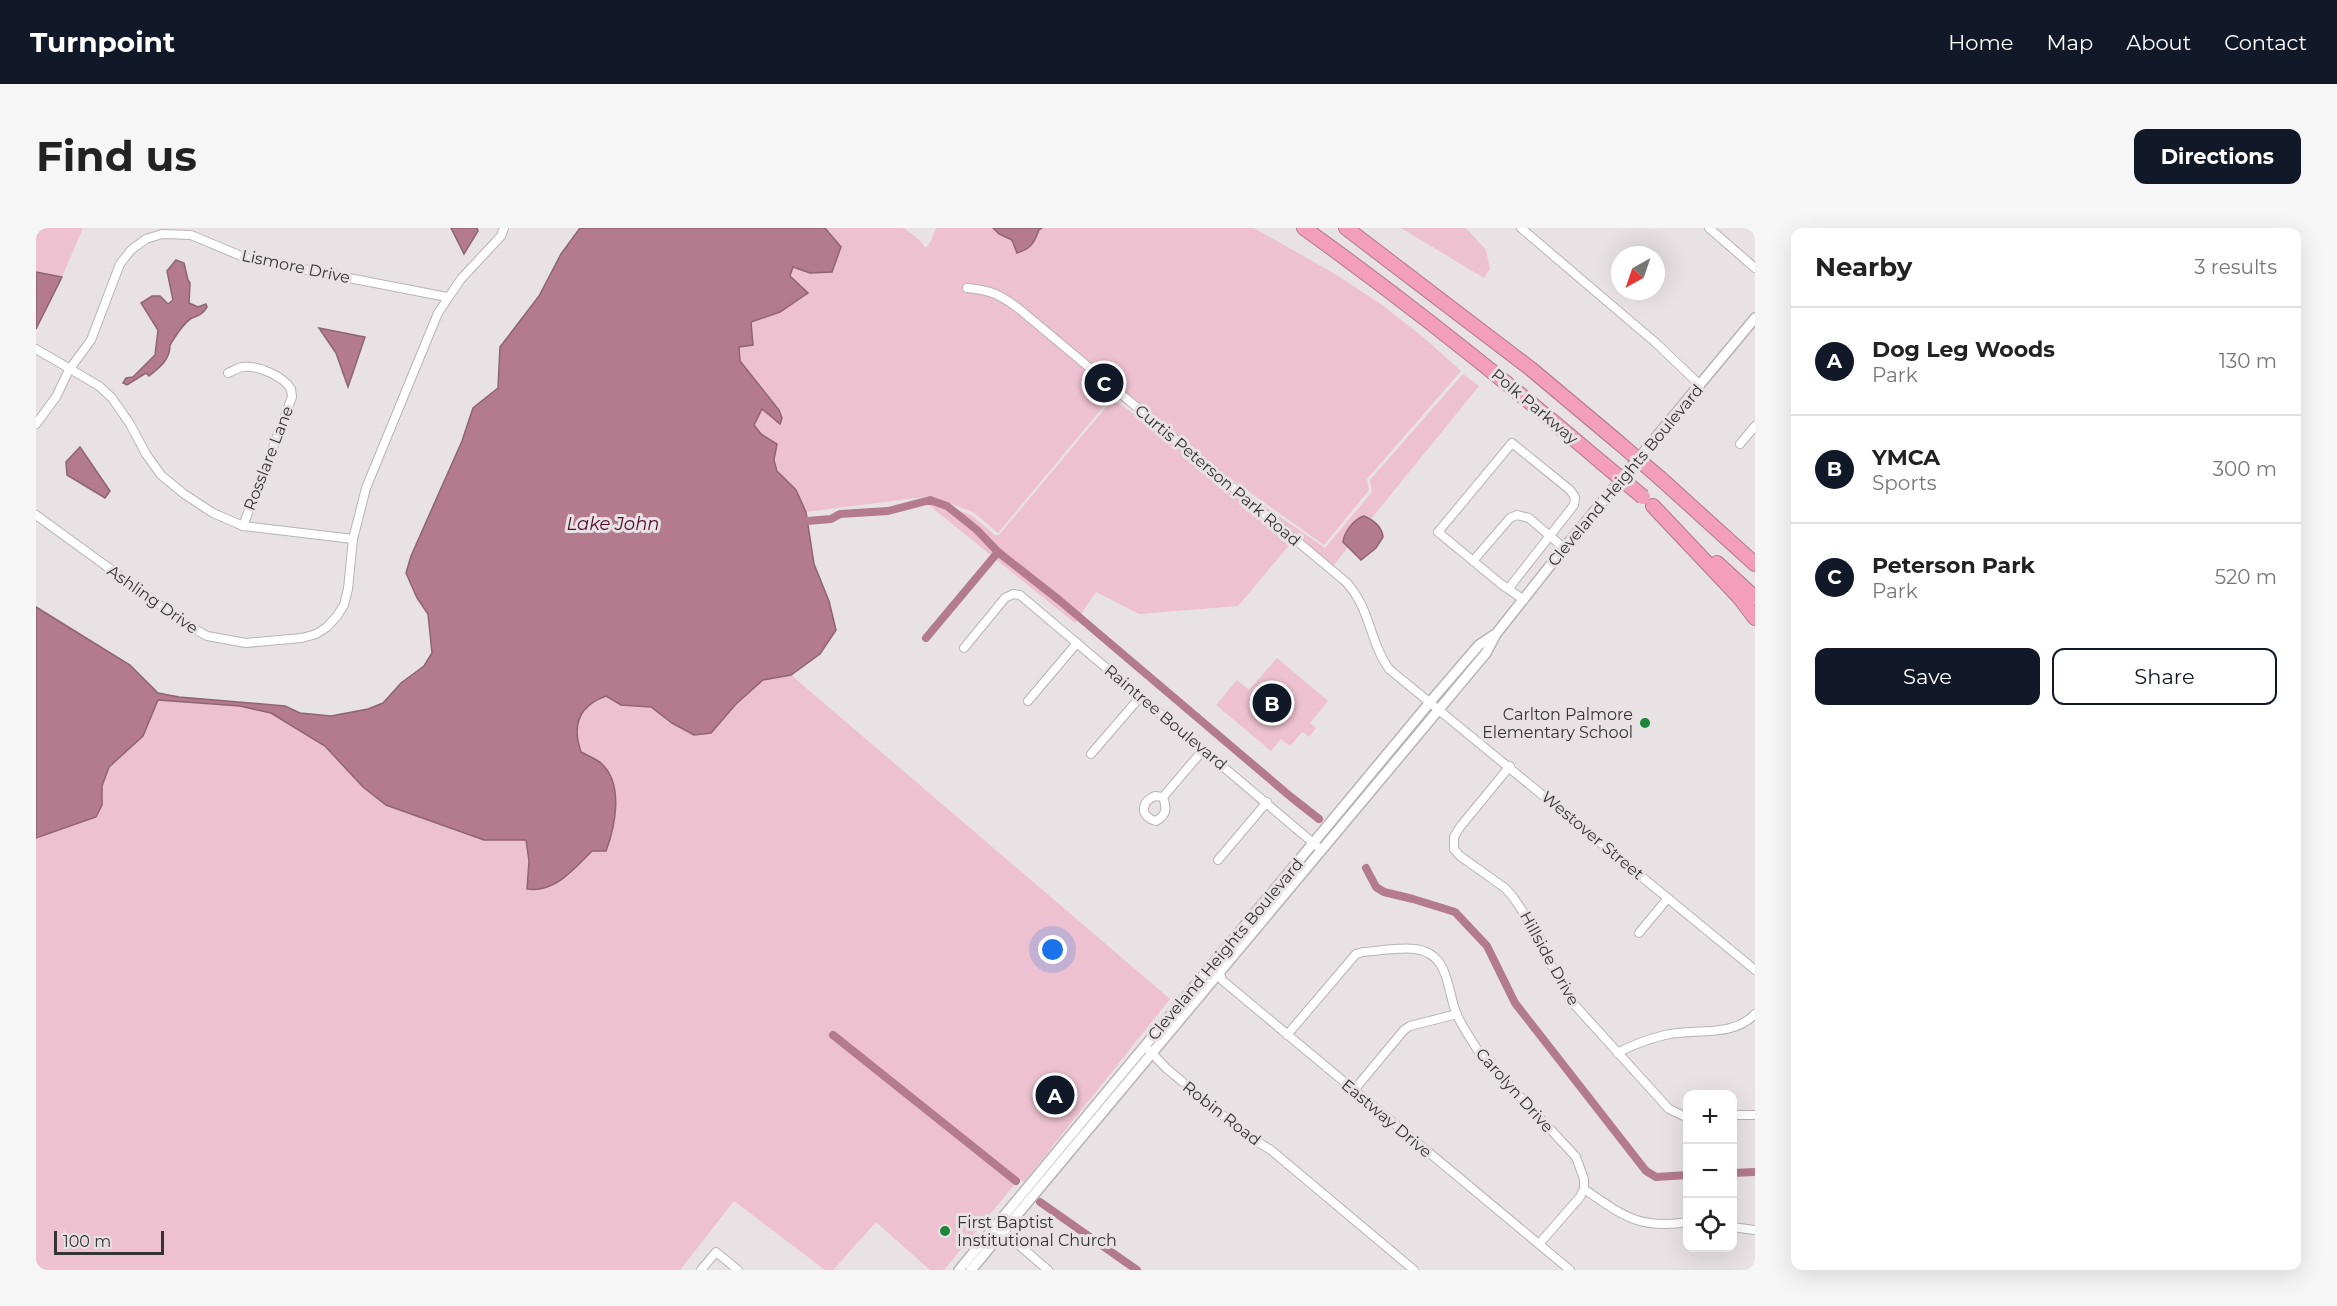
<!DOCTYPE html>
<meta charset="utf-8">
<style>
:root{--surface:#fff;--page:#f6f6f6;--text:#222;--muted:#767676;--line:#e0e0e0;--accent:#111827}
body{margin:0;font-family:Montserrat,sans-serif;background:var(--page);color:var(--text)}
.controls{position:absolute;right:18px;bottom:18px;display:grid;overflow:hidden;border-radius:12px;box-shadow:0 6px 24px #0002}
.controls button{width:54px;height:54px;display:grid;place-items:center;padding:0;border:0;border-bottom:2px solid var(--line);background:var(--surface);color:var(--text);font:30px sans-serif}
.compass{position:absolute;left:1575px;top:18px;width:54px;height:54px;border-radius:50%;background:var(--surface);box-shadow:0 6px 24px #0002;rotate:220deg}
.scale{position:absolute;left:18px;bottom:15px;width:110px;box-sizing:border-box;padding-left:6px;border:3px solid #353334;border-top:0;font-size:16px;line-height:21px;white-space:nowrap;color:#353334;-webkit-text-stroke:4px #e8e2e4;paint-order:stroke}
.you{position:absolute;left:1017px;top:722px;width:21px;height:21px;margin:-15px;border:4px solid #fff;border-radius:50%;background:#1a73e8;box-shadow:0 0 0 9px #1a73e833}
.badge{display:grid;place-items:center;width:39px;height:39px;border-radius:50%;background:var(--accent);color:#fff;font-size:20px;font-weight:700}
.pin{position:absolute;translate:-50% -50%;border:3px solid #fff;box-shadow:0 2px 6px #0006}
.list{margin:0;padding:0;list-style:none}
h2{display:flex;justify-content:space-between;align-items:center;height:78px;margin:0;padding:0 24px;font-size:26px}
h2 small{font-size:20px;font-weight:400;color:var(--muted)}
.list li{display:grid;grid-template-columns:39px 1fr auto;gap:18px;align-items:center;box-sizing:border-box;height:108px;padding:0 24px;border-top:2px solid var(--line)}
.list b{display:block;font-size:22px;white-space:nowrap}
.list p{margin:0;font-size:20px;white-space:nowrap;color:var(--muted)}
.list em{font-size:20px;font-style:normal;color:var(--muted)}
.actions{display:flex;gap:12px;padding:18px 24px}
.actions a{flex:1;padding:14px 0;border:2px solid var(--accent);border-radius:12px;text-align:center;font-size:21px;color:var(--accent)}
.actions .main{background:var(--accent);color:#fff}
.icon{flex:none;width:33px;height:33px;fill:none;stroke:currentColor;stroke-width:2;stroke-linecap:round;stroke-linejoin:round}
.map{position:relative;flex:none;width:1719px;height:1042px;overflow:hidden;border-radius:12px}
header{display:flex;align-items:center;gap:36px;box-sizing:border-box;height:84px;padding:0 30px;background:var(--accent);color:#fff}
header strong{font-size:28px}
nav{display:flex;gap:33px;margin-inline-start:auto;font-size:21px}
.intro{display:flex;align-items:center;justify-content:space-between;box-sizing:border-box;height:144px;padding:0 36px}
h1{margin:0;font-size:42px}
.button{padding:15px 27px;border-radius:12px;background:var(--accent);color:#fff;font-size:21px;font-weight:700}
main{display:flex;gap:36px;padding:0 36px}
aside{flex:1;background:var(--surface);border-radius:12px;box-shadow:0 6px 24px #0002}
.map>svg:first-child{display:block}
.green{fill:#edc1cf}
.water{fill:#b47a8d;stroke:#8e6572;stroke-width:1.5}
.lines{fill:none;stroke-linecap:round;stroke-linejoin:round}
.canal{stroke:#b47a8d;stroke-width:8}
.minor-casing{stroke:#b9b3b4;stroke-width:10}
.tertiary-casing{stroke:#b9b3b4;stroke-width:12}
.motorway-casing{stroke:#b0798c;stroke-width:16}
.minor{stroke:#fff;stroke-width:8}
.tertiary{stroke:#fff;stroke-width:9}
.motorway{stroke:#f39ebb;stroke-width:14}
.motorway-bridge-casing{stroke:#b0798c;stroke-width:16;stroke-linecap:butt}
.motorway-bridge{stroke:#f39ebb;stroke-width:14}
.poi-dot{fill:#1e8438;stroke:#e8e2e4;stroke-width:2}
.labels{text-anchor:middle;stroke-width:6;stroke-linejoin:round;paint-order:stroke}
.street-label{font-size:16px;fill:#353334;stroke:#e8e2e4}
.poi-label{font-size:16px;fill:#353334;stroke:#e8e2e4;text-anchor:end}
.water-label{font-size:18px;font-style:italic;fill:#530b2d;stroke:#e8e2e4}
</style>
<header>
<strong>Turnpoint</strong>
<nav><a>Home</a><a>Map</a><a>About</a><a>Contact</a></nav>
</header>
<div class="intro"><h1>Find us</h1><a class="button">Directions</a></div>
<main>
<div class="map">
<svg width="1719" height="1042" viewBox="0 0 1719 1042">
<rect width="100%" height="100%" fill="#e8e2e4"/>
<g class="green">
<path d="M0,0h47l-21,49 -26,-5z"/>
<path d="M789,0h79l14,11 8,9 5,-7 5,-13h57l6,6 13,6 2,7 28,-19h212l81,46 47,31 41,32 38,34 -94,108 2,11 -45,55 -211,-150 -115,138 -25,-21 -42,-16 -125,16c-3,-7 -6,-16 -11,-22 -15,-20 -23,-17 -18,-46l-16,-10 -7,-9 8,-16 11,11 6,-10 -39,-49 -1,-14 14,-2 -2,-23 29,-10 21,-27 -11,-9 4,-9 16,6 21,-41z"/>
<path d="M1365,0h65l20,22 4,19 -6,9z"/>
<path d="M1427,146l16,12 -108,133 -7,-3c-10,3 -20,16 -21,26l5,5 -15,19 -79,-67 71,49 47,-56 -2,-12z"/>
<path d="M1077,171l52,37 127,106 -54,64 -99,8 -43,-22 -21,31 -150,-121 5,-2 41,15 24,20h4z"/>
<path d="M1241,430l51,43 -18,22 6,5 -7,9 -7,-5 -12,14 -9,-7 -10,12 -55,-46 21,-25 12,10z"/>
<path d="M755,447l379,324 -146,183 -5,-3 -75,91h-14l-54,-48 -43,48h-8l-91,-69 -54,69h-644v-432l66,-33v-19l7,-19 34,-31 15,-36 82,6 31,7 54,33 61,59 98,35h42l3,21 -2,27 41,-12 24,-25 10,-87 -21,-12c-9,-27 -3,-45 25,-56l15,9 30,2 21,16 64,-19 27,-24z"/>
</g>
<g class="water">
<path d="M415,0h26l1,3 -14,23z"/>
<path d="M544,0h245l16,19 -9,25 -22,1 -17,-6 -3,9 18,17 -28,19 -29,10 2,23 -14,2 1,14 39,49 3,8 -2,6 -18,-15 -8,16 7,9 16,10 -3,16 3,11 19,19 10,22 8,52 15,37 7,29 -16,24 -29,21 -28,5 -27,24 -25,29 -17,2 -22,-12 -21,-16 -30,-2 -15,-9c-28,10 -34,30 -25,56 7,4 16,7 21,12 22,21 13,63 4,87h-14c-18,18 -37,42 -65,38l2,-28 -3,-21h-42l-98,-35 -23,-18 -38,-41 -54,-33 -31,-7 -82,-6 -15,36 -34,31 -7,19v19l-6,12 -60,21v-231l94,58 28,28 21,4 106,9 15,7 31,3 37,-7 15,-6 18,-20 23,-17 8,-13 -4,-39 -11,-16 -11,-25 5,-17 51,-115 11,-33 25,-20 2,-41 39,-51 22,-42z"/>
<path d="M957,0h49l-3,2c-5,13 -8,19 -22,23l-5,-13 -13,-6z"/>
<path d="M140,32l8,3 4,17 2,3 -1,20 9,4 8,-3 1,3c-5,8 -8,8 -15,11 -9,5 -17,19 -22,27 0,15 -10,22 -21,31l-3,-3 -19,12 -4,-2 3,-5 7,-1 22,-22 3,-25 -17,-27 11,-7h8l8,8 5,-4 -6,-29z"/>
<path d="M0,44l26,5 -26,52z"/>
<path d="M283,100l46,9 -17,50 -12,-34z"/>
<path d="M44,219l30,44 -5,7 -38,-23 -1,-13z"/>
<path d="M1328,288c9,4 18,10 19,21l-7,11 -15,12 -18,-18c1,-10 11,-23 21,-26z"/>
</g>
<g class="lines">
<g class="canal">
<path d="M771,293l24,-2 9,-5 48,-3 42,-11 17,6 30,24 21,22 61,48 232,197 28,22"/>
<path d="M890,410l72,-86"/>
<path d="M1330,640l10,19 8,5 29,7 42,13 32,34 28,57 131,168 10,6 32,-2"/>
<path d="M797,807l183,146"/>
<path d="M1696,945l23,-1"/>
<path d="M1004,974l97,68"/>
</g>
<defs>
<g id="minor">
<path d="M1485,0l135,115 44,42"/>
<path d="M1673,0l46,40"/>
<path d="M931,60c23,2 32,6 51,20l328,274c25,27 23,59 43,87l366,301"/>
<path d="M0,121l63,37 13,12 18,26 16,30 15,21 23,19 29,19 30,13 110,13"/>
<path d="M192,145c5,-2 10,-5 14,-6 16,-2 41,9 49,22l1,8 -49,129"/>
<path d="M0,196l20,-27 13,-27 22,-30 29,-76 11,-14 15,-11 16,-5 29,1 55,23 201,39"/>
<path d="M1704,216l15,-18"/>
<path d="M0,287l150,109 21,12 39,7 56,-5 14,-4 11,-7 10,-11 7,-11 4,-16 5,-50 13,-51 72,-175 23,-34 40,-43 3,-8"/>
<path d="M1437,333l37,-43 7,-3 12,3 35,30"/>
<path d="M1473,360l65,-83 1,-8 -5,-7 -58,-47 -74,89 63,52 23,16"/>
<path d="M928,420l41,-50 8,-4 7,1 298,252"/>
<path d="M992,473l49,-58"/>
<path d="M1055,526l50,-58"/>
<path d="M1474,538l-50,61 -6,10v12l6,7 45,32 8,9 25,37 15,35 19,33 97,107 19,9"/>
<path d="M1127,569c4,11 4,18 -7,24 -16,-4 -16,-19 -1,-25l8,1 41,-48"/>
<path d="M1182,632l49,-58"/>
<path d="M1603,705l29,-35"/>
<path d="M1180,731l6,21 348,290"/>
<path d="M1251,807l69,-81 7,-2c17,-1 35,-5 52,-3 36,5 31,41 42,66 6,13 14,25 22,37l97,105 8,22v10c38,26 55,41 104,33"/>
<path d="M1112,821l18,19 79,66 26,16 143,120"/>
<path d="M1581,825c15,-8 32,-14 48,-18 30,-7 67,3 90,-21"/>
<path d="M1318,862l50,-60 6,-4 47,-12"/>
<path d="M1696,887h23"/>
<path d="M1696,999l23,3"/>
<path d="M963,1000l49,42"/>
<path d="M1503,1016l41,-47 4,-8"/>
<path d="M665,1042l15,-18 22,18"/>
</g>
<g id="tertiary">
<path d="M923,1042l477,-575 43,-50 15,-10"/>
<path d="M935,1042l515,-617 10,-19 68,-86 191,-230"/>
</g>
<g id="motorway">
<path d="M1268,0c103,74 201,152 297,234"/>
<path d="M1310,0l185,141 87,73"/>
<path d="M1624,250l95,86"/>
<path d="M1617,278l86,91 16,21"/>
<path d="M1681,335l38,35"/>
</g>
</defs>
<use href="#minor" class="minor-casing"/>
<use href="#tertiary" class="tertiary-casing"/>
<use href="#motorway" class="motorway-casing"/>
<use href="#minor" class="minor"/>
<use href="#tertiary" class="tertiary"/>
<use href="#motorway" class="motorway"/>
<defs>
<g id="motorway-bridge">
<path d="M1582,214l42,36"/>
<path d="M1565,234l42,35"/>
</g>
</defs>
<use href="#motorway-bridge" class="motorway-bridge-casing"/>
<use href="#motorway-bridge" class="motorway-bridge"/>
</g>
<g class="poi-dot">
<circle cx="1609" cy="495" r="6"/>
<circle cx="909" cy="1003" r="6"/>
</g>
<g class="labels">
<g class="street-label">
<text transform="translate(260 38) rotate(12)" y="6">Lismore Drive</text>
<text transform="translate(1499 178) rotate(40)" y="6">Polk Parkway</text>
<text transform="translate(232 230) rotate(-69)" y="6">Rosslare Lane</text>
<text transform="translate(1182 247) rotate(40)" y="6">Curtis Peterson Park Road</text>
<text transform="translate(1589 247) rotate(-50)" y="6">Cleveland Heights Boulevard</text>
<text transform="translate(117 371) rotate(35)" y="6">Ashling Drive</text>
<text transform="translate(1130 489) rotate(40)" y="6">Raintree Boulevard</text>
<text transform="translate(1557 607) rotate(40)" y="6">Westover Street</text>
<text transform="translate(1189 721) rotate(-50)" y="6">Cleveland Heights Boulevard</text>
<text transform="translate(1514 730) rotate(61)" y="6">Hillside Drive</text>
<text transform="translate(1479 862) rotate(48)" y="6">Carolyn Drive</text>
<text transform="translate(1186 885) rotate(38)" y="6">Robin Road</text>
<text transform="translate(1351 890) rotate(40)" y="6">Eastway Drive</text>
</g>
<g class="poi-label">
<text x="1597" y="492">Carlton Palmore<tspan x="1597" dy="18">Elementary School</tspan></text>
<text x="921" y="1000" text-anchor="start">First Baptist<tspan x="921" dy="18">Institutional Church</tspan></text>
</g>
<g class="water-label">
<text x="577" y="302">Lake John</text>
</g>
</g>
</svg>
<div class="controls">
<button>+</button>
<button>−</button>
<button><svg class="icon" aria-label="locate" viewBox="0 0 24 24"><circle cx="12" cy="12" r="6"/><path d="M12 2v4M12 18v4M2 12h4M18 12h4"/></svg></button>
</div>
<svg class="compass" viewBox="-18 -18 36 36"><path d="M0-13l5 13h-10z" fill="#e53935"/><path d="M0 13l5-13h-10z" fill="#767676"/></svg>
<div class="scale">100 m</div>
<div class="you"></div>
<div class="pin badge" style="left:1019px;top:867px">A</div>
<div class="pin badge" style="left:1236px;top:475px">B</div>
<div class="pin badge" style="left:1068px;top:155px">C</div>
</div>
<aside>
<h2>Nearby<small>3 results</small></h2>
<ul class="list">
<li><span class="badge">A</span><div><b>Dog Leg Woods</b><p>Park</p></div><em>130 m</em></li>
<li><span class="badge">B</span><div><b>YMCA</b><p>Sports</p></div><em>300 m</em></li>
<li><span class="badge">C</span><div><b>Peterson Park</b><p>Park</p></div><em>520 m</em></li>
</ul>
<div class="actions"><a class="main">Save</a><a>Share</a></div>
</aside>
</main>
